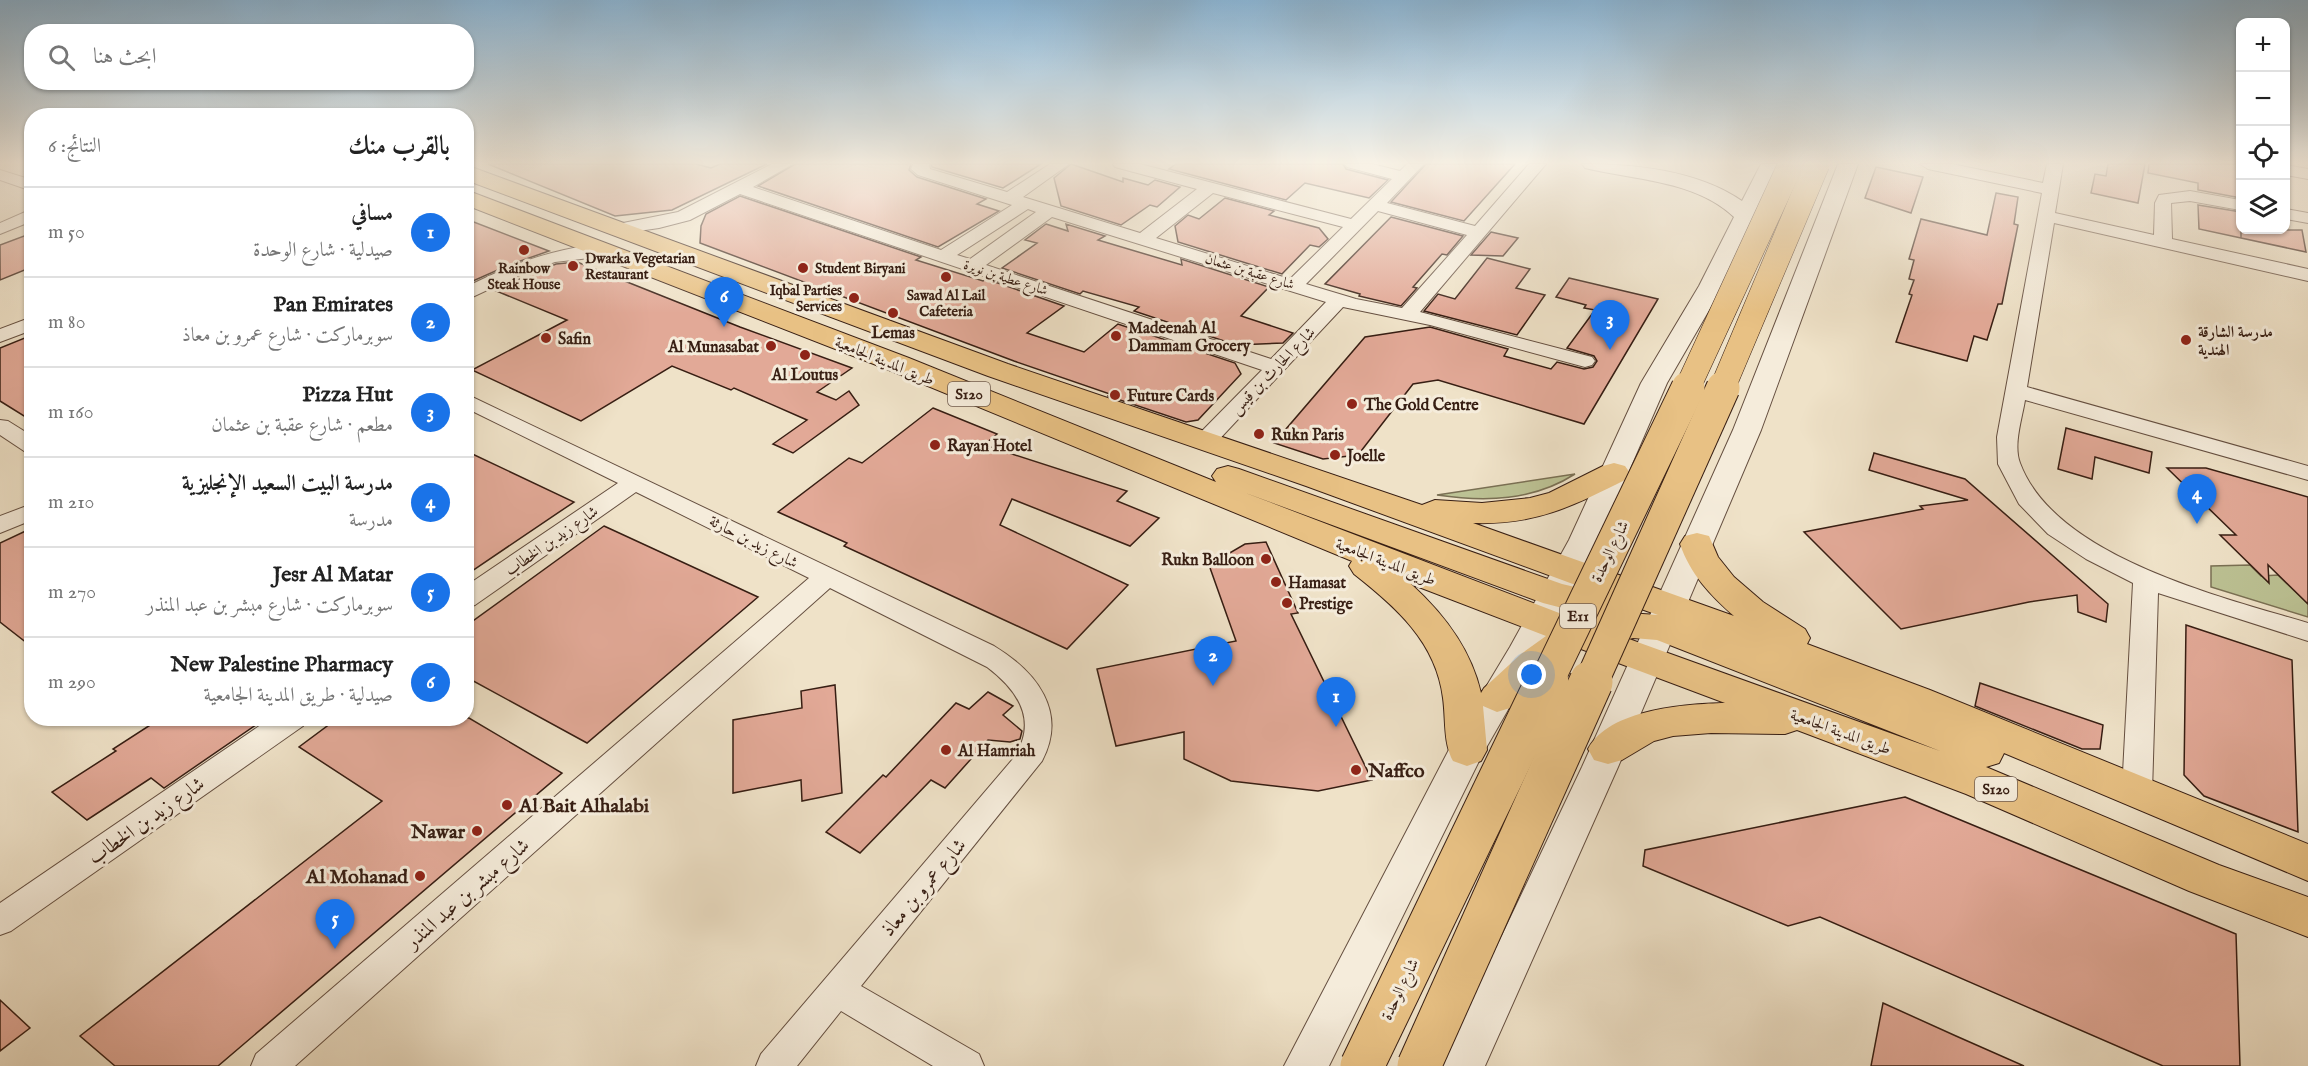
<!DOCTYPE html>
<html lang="ar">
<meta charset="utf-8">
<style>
:root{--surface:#fff;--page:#f2f2f2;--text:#222;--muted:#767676;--line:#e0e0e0;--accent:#1a73e8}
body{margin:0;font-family:"IM FELL English",Amiri,serif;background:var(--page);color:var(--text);direction:rtl}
.controls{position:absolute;right:18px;top:18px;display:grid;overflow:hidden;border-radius:12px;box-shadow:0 2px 4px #0004}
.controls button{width:54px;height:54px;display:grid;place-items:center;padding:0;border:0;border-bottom:2px solid var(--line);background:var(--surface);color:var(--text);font:30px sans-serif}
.you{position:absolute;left:1532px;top:675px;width:21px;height:21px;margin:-15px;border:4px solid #fff;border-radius:50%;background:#1a73e8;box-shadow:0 0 0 9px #1a73e833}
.badge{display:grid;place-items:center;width:39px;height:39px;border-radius:50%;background:var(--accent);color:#fff;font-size:20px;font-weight:700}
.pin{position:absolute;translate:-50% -50px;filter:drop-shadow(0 2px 3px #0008)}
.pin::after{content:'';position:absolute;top:32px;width:21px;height:18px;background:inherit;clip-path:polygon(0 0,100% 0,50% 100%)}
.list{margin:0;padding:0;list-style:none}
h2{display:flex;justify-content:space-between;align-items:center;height:78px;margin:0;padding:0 24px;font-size:26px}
h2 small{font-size:20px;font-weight:400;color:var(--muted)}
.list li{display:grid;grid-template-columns:39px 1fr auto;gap:18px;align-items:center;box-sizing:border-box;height:90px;padding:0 24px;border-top:2px solid var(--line)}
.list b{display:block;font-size:22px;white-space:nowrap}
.list p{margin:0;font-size:20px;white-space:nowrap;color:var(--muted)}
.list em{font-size:20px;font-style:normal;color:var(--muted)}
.icon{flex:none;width:33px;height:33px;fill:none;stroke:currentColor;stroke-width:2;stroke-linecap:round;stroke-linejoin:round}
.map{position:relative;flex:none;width:2308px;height:1066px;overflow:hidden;direction:ltr}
.search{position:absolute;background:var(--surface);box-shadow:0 2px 4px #0004;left:24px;top:24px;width:450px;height:66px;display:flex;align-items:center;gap:15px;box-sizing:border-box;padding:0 21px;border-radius:24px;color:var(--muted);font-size:22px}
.panel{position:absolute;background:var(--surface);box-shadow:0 2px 4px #0004;left:24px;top:108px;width:450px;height:618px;border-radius:24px;direction:rtl}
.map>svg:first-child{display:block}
.green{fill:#bcc294;stroke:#7a7054;stroke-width:1.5}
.building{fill:#e2a997;stroke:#371e13;stroke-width:1.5}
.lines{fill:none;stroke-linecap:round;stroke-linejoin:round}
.minor-casing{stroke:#654f40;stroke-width:2}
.tertiary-casing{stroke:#654f40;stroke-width:2}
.primary-casing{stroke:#371e13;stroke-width:2}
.minor{fill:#f5ecdb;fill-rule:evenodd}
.tertiary{fill:#f5ecdb;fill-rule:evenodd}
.primary{fill:#e8c184;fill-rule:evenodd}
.motorway-bridge-far2-casing{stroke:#371e13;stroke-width:26;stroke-linecap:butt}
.motorway-bridge-far1-casing{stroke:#371e13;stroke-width:35;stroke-linecap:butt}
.motorway-bridge-casing{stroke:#371e13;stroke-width:45;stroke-linecap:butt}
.motorway-bridge-far2{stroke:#e8c184;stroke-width:25}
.motorway-bridge-far1{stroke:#e8c184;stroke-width:33}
.motorway-bridge{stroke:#e8c184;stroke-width:43}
.poi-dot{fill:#8f2418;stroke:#f5ecdb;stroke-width:2}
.labels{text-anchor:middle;stroke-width:6;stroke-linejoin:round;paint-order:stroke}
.far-poi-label{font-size:14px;font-weight:bold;fill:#371e13;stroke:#f5ecdb;text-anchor:start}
.far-street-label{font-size:14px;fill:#371e13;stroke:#f5ecdb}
.shield{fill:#f5ecdb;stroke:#705c4f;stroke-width:1.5}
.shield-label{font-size:15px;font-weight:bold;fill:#371e13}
.poi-label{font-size:16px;font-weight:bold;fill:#371e13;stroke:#f5ecdb;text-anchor:start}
.street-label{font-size:16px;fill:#371e13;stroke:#f5ecdb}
.near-poi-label{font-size:20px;font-weight:bold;fill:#371e13;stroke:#f5ecdb;text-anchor:start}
.near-street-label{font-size:20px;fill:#371e13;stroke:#f5ecdb}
</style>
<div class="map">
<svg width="2308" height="1066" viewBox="0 0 2308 1066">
<rect width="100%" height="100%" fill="#efe2c8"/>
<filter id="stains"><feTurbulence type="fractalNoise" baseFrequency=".00333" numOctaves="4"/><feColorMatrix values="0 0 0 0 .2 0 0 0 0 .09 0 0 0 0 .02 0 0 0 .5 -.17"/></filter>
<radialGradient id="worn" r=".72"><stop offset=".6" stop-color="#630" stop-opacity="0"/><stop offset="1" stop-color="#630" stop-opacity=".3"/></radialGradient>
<g class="green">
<path d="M1575,474c-42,27 -90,28 -138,21z"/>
<path d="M2250,565l11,11 17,-1 30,29v13l-97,-30v-21z"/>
</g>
<g class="building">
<path d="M488,164h208l15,4 9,-4h47l-95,46 -57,6z"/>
<path d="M795,164h116l-2,6 8,7 69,22 -9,5 22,7 -61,36 -180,-61z"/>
<path d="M931,164h110l-38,24 -71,-21z"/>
<path d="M1071,164l52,18v-4l25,7 7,-5 25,7 -23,20 -7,-2 -29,20 -60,-19 -7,-28z"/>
<path d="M1176,164h167l3,5 42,11 -19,18 -64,-15 -19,17 -117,-31z"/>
<path d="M1426,164h89l-51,57 -73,-19z"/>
<path d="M2108,164h37l-7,39 -47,-10 4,-19 11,2z"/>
<path d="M2149,164h92v34l-43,-8v-7l-50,-10z"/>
<path d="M1876,167l47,10 -12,36 -46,-15z"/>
<path d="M1996,193l22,4 -4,27 4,1 -16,79h-4l-11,36 -13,-4 -7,25 -71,-19 16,-47 -3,-1 5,-14 -5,-1 5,-19 -5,-1 12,-40 66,16z"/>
<path d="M740,196l181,61 -5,3 67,21 3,-2 78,27 -37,27 57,19 34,-28 117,39 6,11 -43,46 -12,2 -78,-26 2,-2 -96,-33 -314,-118 1,-17 5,-12z"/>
<path d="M1225,198l49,13 -5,4 50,13 9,11 -9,8 -9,-2 -28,29 -104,-32 -3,-16 13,-11 11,4z"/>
<path d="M2198,205l43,7v26v-8h61l4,22 -107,-23z"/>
<path d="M1391,217l72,19 -16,19 -5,-1 -29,33 4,1 -16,18 -42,-10 1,-2 -35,-10z"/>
<path d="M466,219l83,32 -40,14 -36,16 -7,-3z"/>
<path d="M1046,224l22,7 -2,-7 39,12 -7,4 84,25 -1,-6 88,28 -28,29 52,17 -10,10 -47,2 -102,-34 5,-4 -56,-16 -3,3 -78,-26 35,-25 -12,-3z"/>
<path d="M1491,232l27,6 -15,18 -32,-1z"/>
<path d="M32,233v34l-32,13v-35z"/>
<path d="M1487,258l43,11 -14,19 29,7 -28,40 -93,-24 14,-17 17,5z"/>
<path d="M577,262l163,65 112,41 -35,24 19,8 13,-9 10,14 -66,48 -20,-9 34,-24 -73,-32 -3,2 -59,-24 -91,55 -109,-51 95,-50 -73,-30 62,-26z"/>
<path d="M1569,278l89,21 -74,125 -146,-44 -25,4 -55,71 -35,4 -49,-16 91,-106 65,-10 78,22 -4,7 47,13 6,-7 27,7 9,-2 4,-6 -3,-5 -27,-8 28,-38 -11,-2 2,-3 -30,-8z"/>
<path d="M32,335v86l-32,-20v-53z"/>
<path d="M933,408l64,26 -13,11 143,46 -10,10 42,17 -29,28 -118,-47 -12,26 128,60 -61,64 -223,-103 3,-3 -69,-31 71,-54 13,5z"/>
<path d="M2066,428l86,24 -3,21 -54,-16 -3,22 -34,-10z"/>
<path d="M466,451l108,51 -108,73z"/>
<path d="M1874,453l91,26 143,125 -2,18 -28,-10 -1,-17 -48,7 -128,27 -97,-97 119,-23 -3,-3 48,-6 -99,-30z"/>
<path d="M2167,468h39l102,29v107l-40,-39 1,18 -49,-48h16z"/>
<path d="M604,526l154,71 -171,146 -121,-66v-51z"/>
<path d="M32,528v119l-32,-25v-79z"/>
<path d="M1266,542l32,71 -7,1 81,166 -54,11 -87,-10 -47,-22v-27l-68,14 -19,-77 139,-28 -27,-76 36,-21z"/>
<path d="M2186,625l106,35 6,172 -94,-36 -20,-21z"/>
<path d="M1980,683l123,42 -3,24h-18l-107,-43z"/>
<path d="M835,685l7,108 -40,8 -1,-21 -68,13v-73l69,-12 -1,-17z"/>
<path d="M988,692l25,14 -10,9 19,16 -2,8 -10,3 -22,-2 -43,48 -14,-8 -71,73 -34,-21 57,-57 3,2 70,-74 13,6z"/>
<path d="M161,718h105l-102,70 -13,-10 -64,42 -35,-28 64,-41 -3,-2z"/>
<path d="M338,718h131l93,55 -344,293h-103l-35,-30 302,-235 -83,-54z"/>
<path d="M1905,797l331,137 4,132h-77l-343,-149 -32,9 -145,-60 2,-16z"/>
<path d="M0,1000l30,28 -30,23z"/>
<path d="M1883,1003l73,33 68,30h-153z"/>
</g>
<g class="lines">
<defs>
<g id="minor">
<path d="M772,164h21l-40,23 188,63 71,-45 -94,-30 -7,-6 2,-5h16l1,5 77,23 43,-28h19l-46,33 117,36 57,-44 -82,-22 -2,-3h27l211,55 41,-40 -45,-12 -2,-3h27l28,7 7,-7h17l-37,39 88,23 54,-62h17l-126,148 172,45 3,4 -3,4 -7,2 -155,-42 -87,-18 -130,139 -8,2 -8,-2 -3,-5 3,-5 65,-66 -522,-176 -50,26 -31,8 -41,6 -6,-1 -3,-4 3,-4 6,-1 60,-12zM1213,193l130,34 -53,52 -134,-41zM1028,209l8,3 -66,47 -13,-4zM1378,211l89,24 -65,73 -46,-9 -50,-15zM1052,217l274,85 -55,57 -285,-94z"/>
<path d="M1920,164h32l91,19 4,-19h16l-8,49 99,22 1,-32 4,-8 31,-4 50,9v10l-50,-9 -19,2 1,36 136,30v12l-254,-58 -27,164 281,79v14l-283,-80c-3,19 -12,45 -5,63 35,94 201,134 288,160v18l-150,-48 -6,199 -5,8 -10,4 -10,-4 -5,-8 11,-209 -47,-24 -38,-25 -29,-30 -21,-40 -1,-27 45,-244 -114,-24z"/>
<path d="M2286,165l22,4v10l-22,-4z"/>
<path d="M0,170l32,10v11l-32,-11z"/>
<path d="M32,209v12l-32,13v-11z"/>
<path d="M2286,209l22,4v10l-22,-4z"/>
<path d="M586,246l27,1 3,4 -3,4 -6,1 -52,6 -31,11 -58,27v-13c40,-20 77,-35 120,-41z"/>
<path d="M32,317v13l-32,12v-13z"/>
<path d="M466,394l528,252c43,26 74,66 48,115l-181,225 118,68 5,12h-51l-92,-55 -44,55h-41l5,-12 251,-294c27,-37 8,-68 -25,-93l-157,-79 -535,478h-44l5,-12 553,-476 -173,-86 -161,113 -9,3v-22l152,-103 -152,-75z"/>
<path d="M0,420l8,1 24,15v17l-8,-2 -24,-16z"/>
<path d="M32,504v16l-32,13v-17z"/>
<path d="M271,718h36l-4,8 -292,205 -11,4v-32z"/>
</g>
<g id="tertiary">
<path d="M1582,164c53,0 115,6 160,37l19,-37h20l-58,122 -56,97 -68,157 -58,112 -59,103 -153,311h-45l170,-326 56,-93 59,-107 72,-157 58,-97 35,-69c-39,-37 -100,-37 -149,-49z"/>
<path d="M1838,164h20l-97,266 -143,337 -133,299h-45l142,-299 151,-337z"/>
</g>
<path id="primary" d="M466,165l542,199 414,141 13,-5 47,3 48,-5 19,-5 54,-27 11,-3 11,3 5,7 -5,7c-54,27 -90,45 -152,43l261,93c-23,-20 -44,-42 -54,-72l5,-8 12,-3 12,3 9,21 16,20 29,25 42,27 5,9 -3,6 123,46 378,154v37l-304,-128 -5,10 -13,4 233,98 89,32v40l-119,-46 -223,-97 -169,-64 -12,4 -74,-1 -38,3 -19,5 -32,19 -14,4 -14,-4 -6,-11c21,-40 97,-45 137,-46l-144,-54 -34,24 -37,35 -13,4 -14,-6 4,44 -6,11 -14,5 -14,-5c-10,-19 -7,-42 -10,-63 -7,-56 -47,-91 -89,-124l-5,-8 3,-5 -463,-191 -423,-165v-15l443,168 307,124 -4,-6 5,-7 11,-3 11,3 323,115 30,7 -286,-105 -318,-110 -522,-196zM1243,492l300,111 54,14 -17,4zM1411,584l135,52 -25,18 -37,34 -3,5c-10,-44 -37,-79 -70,-109zM1627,604l31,11 -31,-2 3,-5zM1633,638l24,2 283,111 -311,-112z"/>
</defs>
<use href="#minor" class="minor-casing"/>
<use href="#tertiary" class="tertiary-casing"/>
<use href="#primary" class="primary-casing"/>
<use href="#minor" class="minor"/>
<use href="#tertiary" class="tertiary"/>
<use href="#primary" class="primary"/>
<defs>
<g id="motorway-bridge-far2">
<path d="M1687,389l104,-225"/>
<path d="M1722,389l95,-225"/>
</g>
<g id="motorway-bridge-far1">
<path d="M1546,683l142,-295"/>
<path d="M1591,683l132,-295"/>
</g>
<g id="motorway-bridge">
<path d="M1362,1066l185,-384"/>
<path d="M1419,1066l172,-384"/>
</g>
</defs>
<use href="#motorway-bridge-far2" class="motorway-bridge-far2-casing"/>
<use href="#motorway-bridge-far1" class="motorway-bridge-far1-casing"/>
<use href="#motorway-bridge" class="motorway-bridge-casing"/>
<use href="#motorway-bridge-far2" class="motorway-bridge-far2"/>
<use href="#motorway-bridge-far1" class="motorway-bridge-far1"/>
<use href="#motorway-bridge" class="motorway-bridge"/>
</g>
<linearGradient id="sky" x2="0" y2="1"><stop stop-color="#8bb7d8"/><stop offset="0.52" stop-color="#f8f2e6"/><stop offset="1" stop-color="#f8f2e6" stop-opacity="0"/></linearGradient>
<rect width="2308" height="313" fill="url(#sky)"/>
<g class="poi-dot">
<circle cx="524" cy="250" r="6"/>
<circle cx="573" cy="266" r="6"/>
<circle cx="803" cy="268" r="6"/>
<circle cx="946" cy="277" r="6"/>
<circle cx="854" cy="298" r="6"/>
<circle cx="893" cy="313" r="6"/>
<circle cx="1116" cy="336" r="6"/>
<circle cx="546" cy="338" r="6"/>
<circle cx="2186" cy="340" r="6"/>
<circle cx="771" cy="346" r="6"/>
<circle cx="805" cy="355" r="6"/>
<circle cx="1115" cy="395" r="6"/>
<circle cx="1352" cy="404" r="6"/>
<circle cx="1259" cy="434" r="6"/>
<circle cx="935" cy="445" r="6"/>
<circle cx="1335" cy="455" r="6"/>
<circle cx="1266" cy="559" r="6"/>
<circle cx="1276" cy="582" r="6"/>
<circle cx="1287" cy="603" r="6"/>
<circle cx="946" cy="750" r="6"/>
<circle cx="1356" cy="770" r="6"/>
<circle cx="507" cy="805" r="6"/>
<circle cx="477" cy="831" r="6"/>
<circle cx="420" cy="876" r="6"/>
</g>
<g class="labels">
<g class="far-poi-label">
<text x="585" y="263">Dwarka Vegetarian<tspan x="585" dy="16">Restaurant</tspan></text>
<text x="524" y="273" text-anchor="middle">Rainbow<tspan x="524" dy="16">Steak House</tspan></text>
<text x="815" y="273">Student Biryani</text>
<text x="842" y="295" text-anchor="end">Iqbal Parties<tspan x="842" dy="16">Services</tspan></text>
<text x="946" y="300" text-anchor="middle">Sawad Al Lail<tspan x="946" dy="16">Cafeteria</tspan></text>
</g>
<g class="far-street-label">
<text transform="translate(1250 271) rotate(17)" y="5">شارع عقبة بن عثمان</text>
<text transform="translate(1006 277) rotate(18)" y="5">شارع عطية بن نويرة</text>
</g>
<g class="shield">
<rect x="948" y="382" width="42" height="24" rx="4.5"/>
<rect x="1560" y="604" width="36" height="24" rx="4.5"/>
<rect x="1975" y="777" width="42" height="24" rx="4.5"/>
</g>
<g class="shield-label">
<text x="969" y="399">S120</text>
<text x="1578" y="621">E11</text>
<text x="1996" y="794">S120</text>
</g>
<g class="poi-label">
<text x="1128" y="333">Madeenah Al<tspan x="1128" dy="18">Dammam Grocery</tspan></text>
<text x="2198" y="337">مدرسة الشارقة<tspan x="2198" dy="18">الهندية</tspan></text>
<text x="893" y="338" text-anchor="middle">Lemas</text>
<text x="558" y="344">Safin</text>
<text x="759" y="352" text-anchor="end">Al Munasabat</text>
<text x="805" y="380" text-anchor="middle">Al Loutus</text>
<text x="1127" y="401">Future Cards</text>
<text x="1364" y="410">The Gold Centre</text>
<text x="1271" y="440">Rukn Paris</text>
<text x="947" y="451">Rayan Hotel</text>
<text x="1347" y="461">Joelle</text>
<text x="1254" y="565" text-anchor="end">Rukn Balloon</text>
<text x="1288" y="588">Hamasat</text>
<text x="1299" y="609">Prestige</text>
<text x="958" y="756">Al Hamriah</text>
</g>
<g class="street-label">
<text transform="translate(885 360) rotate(22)" y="6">طريق المدينة الجامعية</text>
<text transform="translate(1272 370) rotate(-46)" y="6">شارع الحارث بن قيس</text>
<text transform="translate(551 540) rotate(-35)" y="6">شارع زيد بن الخطاب</text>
<text transform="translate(754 541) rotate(27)" y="6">شارع زيد بن حارثة</text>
<text transform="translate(1609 551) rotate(-64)" y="6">شارع الوحدة</text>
<text transform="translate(1386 561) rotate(21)" y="6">طريق المدينة الجامعية</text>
<text transform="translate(1841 731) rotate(20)" y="6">طريق المدينة الجامعية</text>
<text transform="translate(1399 989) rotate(-64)" y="6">شارع الوحدة</text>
</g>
<g class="near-poi-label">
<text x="1368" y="777">Naffco</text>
<text x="519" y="812">Al Bait Alhalabi</text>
<text x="465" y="838" text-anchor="end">Nawar</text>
<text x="408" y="883" text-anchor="end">Al Mohanad</text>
</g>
<g class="near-street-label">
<text transform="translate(146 820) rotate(-35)" y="7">شارع زيد بن الخطاب</text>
<text transform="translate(923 887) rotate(-50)" y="7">شارع عمرو بن معاذ</text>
<text transform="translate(467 893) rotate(-41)" y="7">شارع مبشر بن عبد المنذر</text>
</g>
</g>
<rect width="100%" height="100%" filter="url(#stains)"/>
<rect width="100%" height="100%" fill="url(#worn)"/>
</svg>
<div class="controls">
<button>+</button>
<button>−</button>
<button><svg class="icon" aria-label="locate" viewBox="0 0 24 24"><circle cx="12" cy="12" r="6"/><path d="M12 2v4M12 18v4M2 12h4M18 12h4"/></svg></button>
<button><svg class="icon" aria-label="layers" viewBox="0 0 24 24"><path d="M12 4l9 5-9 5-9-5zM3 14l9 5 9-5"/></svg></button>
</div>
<div class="you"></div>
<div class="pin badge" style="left:1336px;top:727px">1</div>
<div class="pin badge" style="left:1213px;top:686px">2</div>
<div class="pin badge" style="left:1610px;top:350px">3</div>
<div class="pin badge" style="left:2197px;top:524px">4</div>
<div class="pin badge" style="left:335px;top:949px">5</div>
<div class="pin badge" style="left:724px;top:327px">6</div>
<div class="search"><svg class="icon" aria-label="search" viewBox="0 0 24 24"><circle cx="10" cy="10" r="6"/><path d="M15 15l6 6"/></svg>ابحث هنا</div>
<section class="panel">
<h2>بالقرب منك<small>النتائج: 6</small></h2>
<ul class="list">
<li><span class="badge">1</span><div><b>مسافي</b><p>صيدلية · شارع الوحدة</p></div><em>50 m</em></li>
<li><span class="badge">2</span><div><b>Pan Emirates</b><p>سوبرماركت · شارع عمرو بن معاذ</p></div><em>80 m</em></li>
<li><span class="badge">3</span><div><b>Pizza Hut</b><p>مطعم · شارع عقبة بن عثمان</p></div><em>160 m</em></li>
<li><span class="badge">4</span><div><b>مدرسة البيت السعيد الإنجليزية</b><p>مدرسة</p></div><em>210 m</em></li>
<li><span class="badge">5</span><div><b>Jesr Al Matar</b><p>سوبرماركت · شارع مبشر بن عبد المنذر</p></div><em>270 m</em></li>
<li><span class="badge">6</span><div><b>New Palestine Pharmacy</b><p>صيدلية · طريق المدينة الجامعية</p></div><em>290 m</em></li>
</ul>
</section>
</div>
